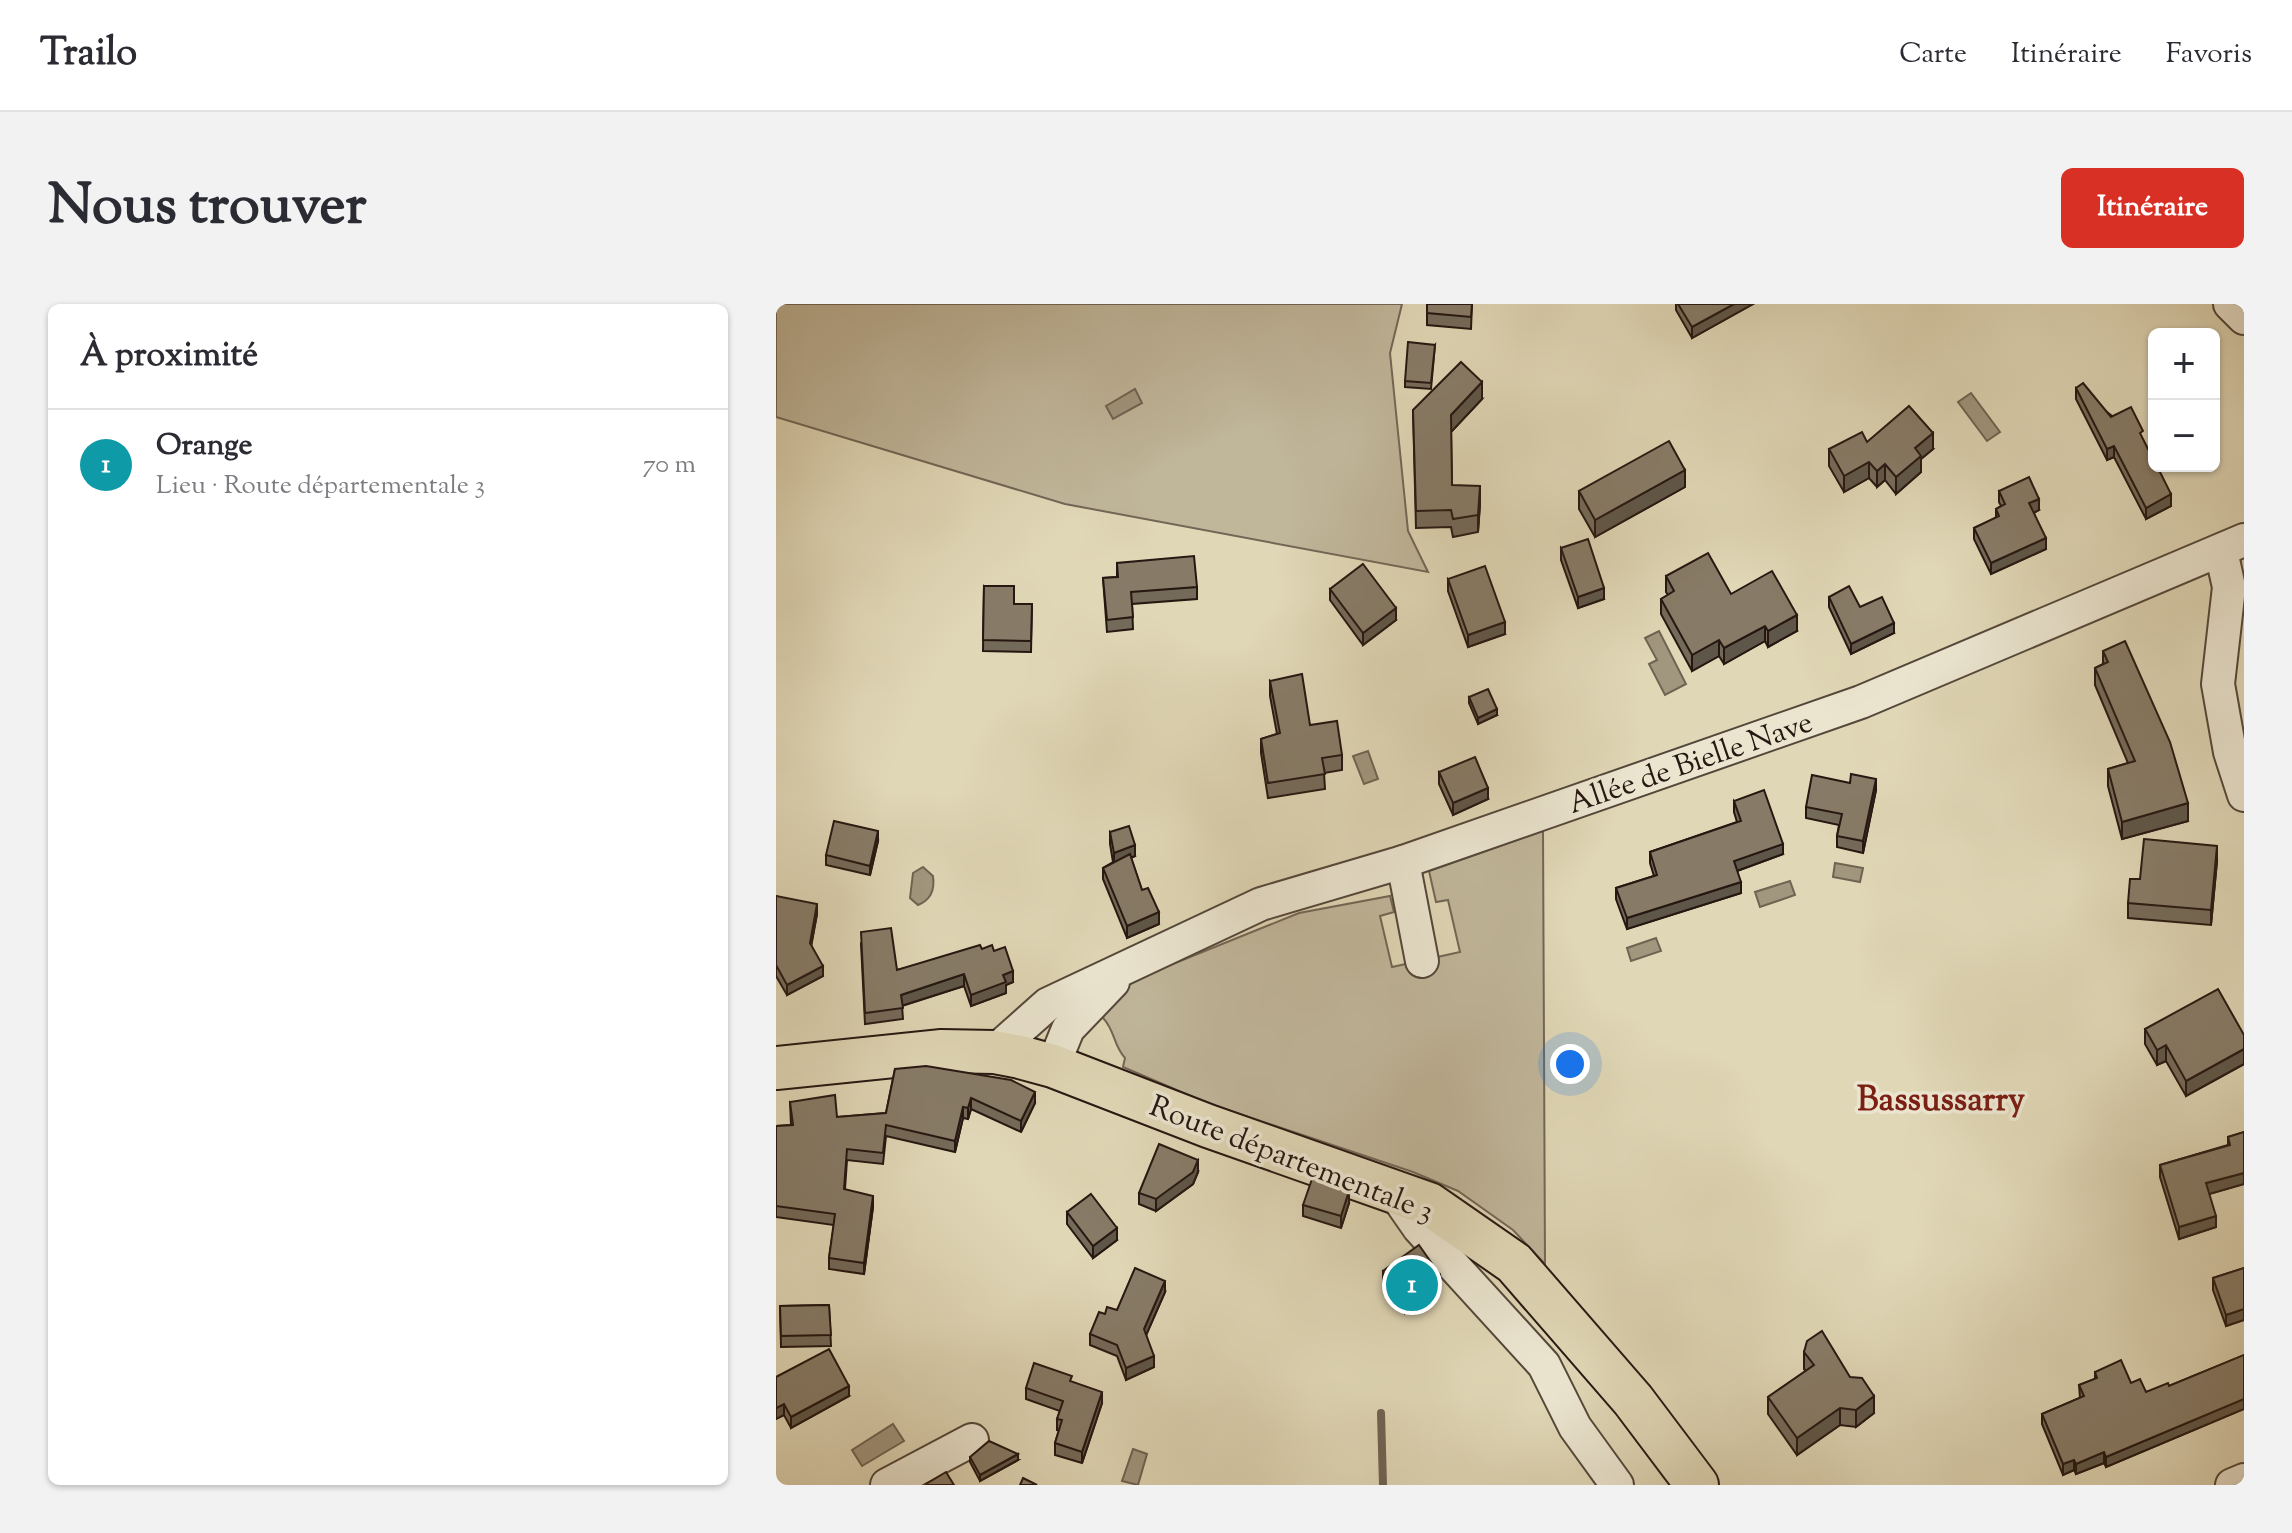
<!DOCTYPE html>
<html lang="fr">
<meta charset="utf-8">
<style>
:root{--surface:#fff;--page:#f2f2f3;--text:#2b2b33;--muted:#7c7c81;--line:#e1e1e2;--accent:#d93025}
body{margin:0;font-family:"Sorts Mill Goudy",serif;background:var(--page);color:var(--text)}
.controls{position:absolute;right:24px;top:24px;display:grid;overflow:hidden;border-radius:12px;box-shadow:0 2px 6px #0004}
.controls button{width:72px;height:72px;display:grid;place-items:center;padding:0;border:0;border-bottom:2px solid var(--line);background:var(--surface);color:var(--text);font:40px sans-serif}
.you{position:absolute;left:794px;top:760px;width:28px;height:28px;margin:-20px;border:6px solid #fff;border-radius:50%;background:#1a73e8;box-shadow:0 0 0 12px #1a73e833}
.badge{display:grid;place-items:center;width:52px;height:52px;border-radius:50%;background:var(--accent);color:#fff;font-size:26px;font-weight:700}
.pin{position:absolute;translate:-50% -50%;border:4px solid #fff;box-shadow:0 2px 8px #0006}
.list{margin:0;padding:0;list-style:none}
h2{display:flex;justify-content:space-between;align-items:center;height:104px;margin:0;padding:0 32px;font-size:34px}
h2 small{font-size:26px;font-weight:400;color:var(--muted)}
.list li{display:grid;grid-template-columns:52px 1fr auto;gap:24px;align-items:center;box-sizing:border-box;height:112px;padding:0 32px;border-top:2px solid var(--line)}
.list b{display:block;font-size:30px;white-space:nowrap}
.list p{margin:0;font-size:26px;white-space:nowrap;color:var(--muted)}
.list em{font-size:26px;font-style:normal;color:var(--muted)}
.map{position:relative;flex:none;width:1468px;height:1181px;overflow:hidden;border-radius:12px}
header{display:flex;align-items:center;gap:48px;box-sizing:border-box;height:112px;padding:0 40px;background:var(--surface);border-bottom:2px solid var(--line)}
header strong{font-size:38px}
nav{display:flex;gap:44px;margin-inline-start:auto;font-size:28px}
.intro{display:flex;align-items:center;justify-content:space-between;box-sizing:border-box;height:192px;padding:0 48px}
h1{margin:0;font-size:56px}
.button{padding:20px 36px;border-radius:12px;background:var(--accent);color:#fff;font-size:28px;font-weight:700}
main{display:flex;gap:48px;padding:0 48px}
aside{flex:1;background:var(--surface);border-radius:12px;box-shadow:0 2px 6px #0004}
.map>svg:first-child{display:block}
.green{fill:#c0b69a;stroke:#736656;stroke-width:2}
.water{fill:#a1967e;stroke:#706352;stroke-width:2}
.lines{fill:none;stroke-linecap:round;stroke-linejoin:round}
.stream{stroke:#706352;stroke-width:8}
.minor-casing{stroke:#54473a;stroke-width:36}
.major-casing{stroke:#261711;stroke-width:46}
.minor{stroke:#ebe5d0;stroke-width:32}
.major{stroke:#e0d7b6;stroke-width:42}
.wall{fill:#746a59;stroke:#261711;stroke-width:2}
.shaded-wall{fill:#5e5648;stroke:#261711;stroke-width:2}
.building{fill:#877b67;stroke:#261711;stroke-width:2}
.labels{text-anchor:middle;stroke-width:7;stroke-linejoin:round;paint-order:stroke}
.street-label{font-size:30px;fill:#261711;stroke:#ebe5d0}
.quarter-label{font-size:34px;font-weight:bold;fill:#7a1f14;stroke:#ebe5d0}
</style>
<header>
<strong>Trailo</strong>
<nav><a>Carte</a><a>Itinéraire</a><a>Favoris</a></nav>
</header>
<div class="intro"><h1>Nous trouver</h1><a class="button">Itinéraire</a></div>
<main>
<aside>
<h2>À proximité<small></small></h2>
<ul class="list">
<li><span class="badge" style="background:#0f9aa8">1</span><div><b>Orange</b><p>Lieu · Route départementale 3</p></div><em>70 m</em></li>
</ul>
</aside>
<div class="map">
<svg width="1468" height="1181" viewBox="0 0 1468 1181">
<rect width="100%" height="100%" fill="#e0d7b6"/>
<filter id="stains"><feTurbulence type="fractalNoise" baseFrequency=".0025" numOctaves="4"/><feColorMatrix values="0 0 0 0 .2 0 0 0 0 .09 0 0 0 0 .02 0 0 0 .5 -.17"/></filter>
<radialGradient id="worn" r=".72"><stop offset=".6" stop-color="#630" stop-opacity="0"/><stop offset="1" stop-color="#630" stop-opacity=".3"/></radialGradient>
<g class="green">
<path d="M0,0h626l-12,49 18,178 20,41 -363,-68 -289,-87z"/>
<path d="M767,527l2,433 -32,-34 -55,-39 -45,-19 -206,-69 -84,-36 2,-9c-12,-13 -10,-28 -22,-40 8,-22 21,-31 40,-42l156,-63 91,-17 4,16 -14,4 12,51 68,-15 -12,-52 -12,2 -7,-31z"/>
</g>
<g class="water">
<path d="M359,85l7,14 -29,16 -7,-13z"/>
<path d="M1195,89l29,39 -13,9 -29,-39z"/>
<path d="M883,327l27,53 -21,11 -16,-31 8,-4 -12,-22z"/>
<path d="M592,447l10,28 -14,5 -11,-28z"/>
<path d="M1059,559l28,5 -3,14 -27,-5z"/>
<path d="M147,563l10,9c2,14 -2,24 -15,29l-8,-7 3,-25z"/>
<path d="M1014,577l5,14 -35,12 -5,-15z"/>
<path d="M880,634l5,13 -30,10 -4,-13z"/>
<path d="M117,1120l11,17 -42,25 -10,-16z"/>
<path d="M357,1145l14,5 -9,31 -16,-4z"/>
</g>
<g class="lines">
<path class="stream" d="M605,1109l2,72"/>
<defs>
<g id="minor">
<path d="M1454,0l14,14"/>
<path d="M1445,247l8,36 -11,97 12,68 14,43"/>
<path d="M627,558l19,99"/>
<path d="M218,748l54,-48 213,-100 142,-42 458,-160 383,-162"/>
<path d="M277,762l15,-37 45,-47"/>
<path d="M618,888l25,36 125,137 31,62 42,58"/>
<path d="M111,1181l85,-45"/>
<path d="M1456,1181l12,-5"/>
</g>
<path id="major" d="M0,764l166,-17 52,1 26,5 33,9 155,60 221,78 85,59 119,137 64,85"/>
</defs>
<use href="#minor" class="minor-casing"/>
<use href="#major" class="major-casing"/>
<use href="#minor" class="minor"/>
<use href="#major" class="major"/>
</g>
<g class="wall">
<path d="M651,0h45l-1,25 -44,-4z"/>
<path d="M900,0h77l-61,34 -16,-28z"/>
<path d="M659,41l-4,44 -26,-2v-6z"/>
<path d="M1300,84l67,52 28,66 -25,13 -32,-62 -7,3 -31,-61z"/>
<path d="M706,95l-31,33 1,53 28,19 -2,28 -25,5 -2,-10 -35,1 -3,-118z"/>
<path d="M1091,138l66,7 -12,10v13l-25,22 -11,-14 -8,7 -8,-9 -25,14 -15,-26v-17z"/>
<path d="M909,183l-90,50 -16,-28v-18z"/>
<path d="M1223,187l40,19 -5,3 12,36 -55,25 -17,-35v-11l22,-10v-9l5,-3 -2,-4z"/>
<path d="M785,244l43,51 -26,9 -17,-48z"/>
<path d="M341,259l80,24v12l-65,5 1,25 -26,3 -4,-54 14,-1z"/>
<path d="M890,272l65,18 66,37 -29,16 -3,-6 -41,23 -5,-8 -27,15 -31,-57v-15l7,-4 -2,-3z"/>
<path d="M672,275l57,55 -37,13 -20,-56z"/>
<path d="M208,282l30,18h18l-1,48 -48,-1z"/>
<path d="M554,285l66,31 -33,25 -33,-45z"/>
<path d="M1053,293l31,10 34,26 -43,21 -22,-47z"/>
<path d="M1327,347l85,170 -66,18 -14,-53v-17l20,-6 -33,-78v-17l8,-4z"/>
<path d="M494,377l40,44 32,30v15l-18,3 1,16 -57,9 -7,-45v-14l16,-5 -7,-38z"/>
<path d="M693,393l28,18 -19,9 -9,-21z"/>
<path d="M663,468l49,27 -35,16 -14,-31z"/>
<path d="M1074,479l26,7 -13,63 -26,-6v-11l2,-11 -33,-7v-11z"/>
<path d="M958,497l49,53 -46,17 4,22 -114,36 -11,-30v-11l38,-12 -4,-13v-11l87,-30 -3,-10z"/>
<path d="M334,528l25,24 -4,2 11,32 17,34 -32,14 -24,-59v-11l10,-6 -3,-18z"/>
<path d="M102,537l-8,34 -44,-10v-10z"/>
<path d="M1441,557l-6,64 -83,-7v-15l12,-24z"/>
<path d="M0,592l41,18 -6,31 12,31 -36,19 -11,-19z"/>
<path d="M85,640l36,26 85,-21 12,2 19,31 -7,3v8l-35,13 -7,-20 -62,20 1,13 -38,5z"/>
<path d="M1369,725l99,6v29l-58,32 -20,-35 -9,4 -12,-21z"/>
<path d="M119,765l140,34 -14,29 -50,-23 -3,10 -5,-1 -8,34 -69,-16 -3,28 -36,-4 -2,29 28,18 -9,67 -35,-5v-11l5,-33 -58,-8v-91l15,-1 -1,-23 47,15 49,-4z"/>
<path d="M1468,828v52l-35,10 7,33 -37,12 -19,-62v-12l68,-20v-8z"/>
<path d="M422,868l-5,12 -37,27 -17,-7v-11z"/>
<path d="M573,899l-8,25 -38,-12v-11z"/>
<path d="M291,908l50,28 -24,18 -26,-34z"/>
<path d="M1468,964v52l-18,6 -13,-36v-12z"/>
<path d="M607,967l57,16 -35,26 -22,-30z"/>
<path d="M389,988l-19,43 8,32 -28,13 -9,-24 -27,-11v-11l15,-20z"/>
<path d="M53,1001l2,41 -50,1 -1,-41z"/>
<path d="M1028,1048l46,25 24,36 -18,14 -16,-2 -43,30 -29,-41v-17l38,-26 -2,-2z"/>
<path d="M1468,1051v54l-138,58 -2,-4 -28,11 -2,-4 -11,5 -21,-51v-10l38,-16 -1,-13 16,-6v-7l36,11 15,9 23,-6z"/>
<path d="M0,1073l73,19 -58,32 -7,-13 -8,4z"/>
<path d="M296,1078l30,21 -20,60 -27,-8v-12l4,-13h-2v-11l3,-8 -34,-12v-11z"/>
<path d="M194,1153l48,3 -38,21 -10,-19z"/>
</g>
<g class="shaded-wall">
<path d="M958,0h19l-61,34v-11z"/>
<path d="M706,78v17l-31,33v-17z"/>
<path d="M1157,129v16l-12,10v13l-25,22v-17l19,-29z"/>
<path d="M1338,142v11l-7,3v-11z"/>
<path d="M1093,158v16l-25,14v-16z"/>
<path d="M1109,160v16l-8,7v-16z"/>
<path d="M909,166v17l-90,50v-17z"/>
<path d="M704,182v18l-2,28v-17z"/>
<path d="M1395,190v12l-25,13v-11z"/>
<path d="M1263,195v11l-10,5v-12z"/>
<path d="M1270,234v11l-55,25v-11z"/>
<path d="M828,284v11l-26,9v-11z"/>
<path d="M620,304v12l-33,25v-12z"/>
<path d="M1021,311v16l-29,16v-16z"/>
<path d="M729,318v12l-37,13v-12z"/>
<path d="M1118,319v10l-43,21v-10z"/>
<path d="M989,322v15l-41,23v-16z"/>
<path d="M943,336v16l-27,15v-16z"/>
<path d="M721,405v6l-19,9v-6z"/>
<path d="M1100,475v11l-13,63v-12z"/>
<path d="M712,484v11l-35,16v-12z"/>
<path d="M1412,499v18l-66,18v-17z"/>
<path d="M102,527v10l-8,34v-9z"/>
<path d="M1007,540v10l-49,18v-11z"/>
<path d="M359,541v11l-21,9v-12z"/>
<path d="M1441,542v15l-6,64v-15z"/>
<path d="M965,578v11l-114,36v-11z"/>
<path d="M41,600v10l-7,39v-10z"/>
<path d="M383,608v12l-32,14v-12z"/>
<path d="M47,662v10l-36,19v-10z"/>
<path d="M237,667v11l-7,3v8l-35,13v-11l32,-20z"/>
<path d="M188,670v12l-63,20v-11z"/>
<path d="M1390,741v16l-9,4v-15z"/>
<path d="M1468,745v15l-58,32v-15z"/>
<path d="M259,788v11l-14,29v-11z"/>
<path d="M195,794v11l-3,10v-11z"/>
<path d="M187,803v11l-8,34v-11z"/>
<path d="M422,856v12l-5,12 -37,27v-12z"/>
<path d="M1468,869v11l-38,11v-12z"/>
<path d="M573,887v12l-8,25v-12z"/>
<path d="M97,892v11l-9,67v-11z"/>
<path d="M1440,912v11l-37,12v-12z"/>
<path d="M341,924v12l-24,18v-12z"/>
<path d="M664,971v12l-35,26v-12z"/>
<path d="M389,977v11l-21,48v-11z"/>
<path d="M1468,1005v11l-18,6v-11z"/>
<path d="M378,1052v11l-28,13v-12z"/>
<path d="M73,1082v10l-58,32v-11z"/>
<path d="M326,1088v11l-20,60v-11z"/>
<path d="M1098,1092v17l-18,14v-17z"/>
<path d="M1468,1095v10l-138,58v-10z"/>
<path d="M8,1100v11l-8,4v-11z"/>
<path d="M1064,1104v17l-43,30v-17z"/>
<path d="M1328,1148v11l-28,11v-10z"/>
<path d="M242,1150v6l-38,21v-6z"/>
<path d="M1298,1156v10l-11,5v-11z"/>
</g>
<g class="building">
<path d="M651,0h45l-1,13 -44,-4z"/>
<path d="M902,0h56l-42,23z"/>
<path d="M632,38l27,3 -4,38 -26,-2z"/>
<path d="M685,58l21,20 -31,33 1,70 28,1 -2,29 -25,4 -2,-9 -35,1 -3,-101z"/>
<path d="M1307,79l28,34 20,-10 12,24 -3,2 14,28v5h3l14,28 -25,14 -32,-62 -7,3 -31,-61z"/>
<path d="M1133,102l24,27 -18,15 6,8 -25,21 -11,-13 -8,7 -8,-9 -25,14 -15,-27 33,-17 5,10z"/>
<path d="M893,137l16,29 -90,50 -16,-29z"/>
<path d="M1253,173l10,22 -10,4 17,35 -55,25 -17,-35 25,-12 -3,-7 9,-5 -6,-13z"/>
<path d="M812,235l16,49 -26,9 -17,-49z"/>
<path d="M932,249l23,41 41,-23 25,44 -29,16 -3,-5 -41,22 -5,-8 -27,15 -31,-56 13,-8 -8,-15z"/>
<path d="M418,252l3,31 -66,5 2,25 -26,3 -4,-42 15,-1 -1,-14z"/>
<path d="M587,260l33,44 -33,25 -33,-44z"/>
<path d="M709,262l20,56 -37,13 -20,-56z"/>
<path d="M208,282h30v18h18l-1,37 -48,-1z"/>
<path d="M1073,282l11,21 22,-10 12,26 -43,21 -22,-47z"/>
<path d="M1349,337l45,101 18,61 -66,19 -14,-53 27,-8 -40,-93 13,-6 -5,-11z"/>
<path d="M526,370l8,51 27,-4 5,34 -20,3 3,16 -57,9 -7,-44 19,-6 -10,-52z"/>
<path d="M712,385l9,20 -19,9 -9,-21z"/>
<path d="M699,453l13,31 -35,15 -14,-31z"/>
<path d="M1075,470l25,5 -13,62 -26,-5 5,-22 -36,-7 6,-32 38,8z"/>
<path d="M988,486l19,54 -49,17 7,21 -114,36 -11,-30 41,-13 -7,-23 91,-31 -7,-20z"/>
<path d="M58,517l44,10 -8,35 -44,-11z"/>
<path d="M353,522l6,19 -21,8 -4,-21z"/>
<path d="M1368,535l73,7 -6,64 -83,-7 2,-24h10z"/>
<path d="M354,550l12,36 6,-2 11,24 -32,14 -24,-58z"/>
<path d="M0,592l41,8 -7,39 13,23 -36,19 -11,-20z"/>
<path d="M115,624l6,42 83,-25 2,4 10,-4 2,6 11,-4 8,24 -10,4 3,7 -35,13 -7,-21 -63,21 2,13 -38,5 -4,-81z"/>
<path d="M1442,685l26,46v14l-58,32 -20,-36 -9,5 -12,-21z"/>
<path d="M150,762l85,14 24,12 -14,29 -50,-23 -3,10 -5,-1 -8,34 -69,-16 -3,28 -36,-4 -3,40 29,7 -9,67 -35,-5 6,-44 -59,-8v-80l17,-1 -3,-23 45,-7 2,22 49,-4 9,-44z"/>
<path d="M1468,828v41l-38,10 10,33 -37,11 -19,-62 70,-20 -2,-8z"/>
<path d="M383,840l39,16 -5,12 -37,27 -17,-6z"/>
<path d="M536,875l37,12 -8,25 -38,-11z"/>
<path d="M315,890l26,34 -24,18 -26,-34z"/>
<path d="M643,941l21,30 -35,26 -22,-30z"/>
<path d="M359,964l30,13 -21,48 10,27 -28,12 -9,-23 -27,-11 9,-22 6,2 2,-7 10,3z"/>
<path d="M1468,964v41l-18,6 -13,-37z"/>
<path d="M53,1001l2,30 -50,1 -1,-30z"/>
<path d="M1046,1027l28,46 12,1 12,18 -18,14 -16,-2 -43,30 -29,-41 46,-32 -10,-13 3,-11z"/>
<path d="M53,1045l20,37 -58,31 -7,-13 -8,4v-31z"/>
<path d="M1468,1051v44l-138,58 -2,-5 -28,12 -2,-4 -11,4 -21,-50 42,-18 -5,-11 18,-7 -2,-6 26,-12 10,23 9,-4 6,13 22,-9 1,3z"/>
<path d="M258,1059l38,13 -2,5 32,11 -20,60 -27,-9 7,-23 -5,-1 6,-18 -37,-13z"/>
<path d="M213,1137l29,13 -38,21 -10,-18z"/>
<path d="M170,1168l8,13h-27l-1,-1z"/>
<path d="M247,1174l14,7h-17z"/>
</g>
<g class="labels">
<g class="street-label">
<text transform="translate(914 458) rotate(-19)" y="10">Allée de Bielle Nave</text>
<text transform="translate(516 854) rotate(21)" y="10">Route départementale 3</text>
</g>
<g class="quarter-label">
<text x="1165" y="806">Bassussarry</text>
</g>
</g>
<rect width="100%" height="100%" filter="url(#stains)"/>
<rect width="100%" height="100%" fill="url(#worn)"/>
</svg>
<div class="controls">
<button>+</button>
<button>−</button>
</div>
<div class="you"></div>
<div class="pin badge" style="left:636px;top:981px;background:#0f9aa8">1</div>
</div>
</main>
